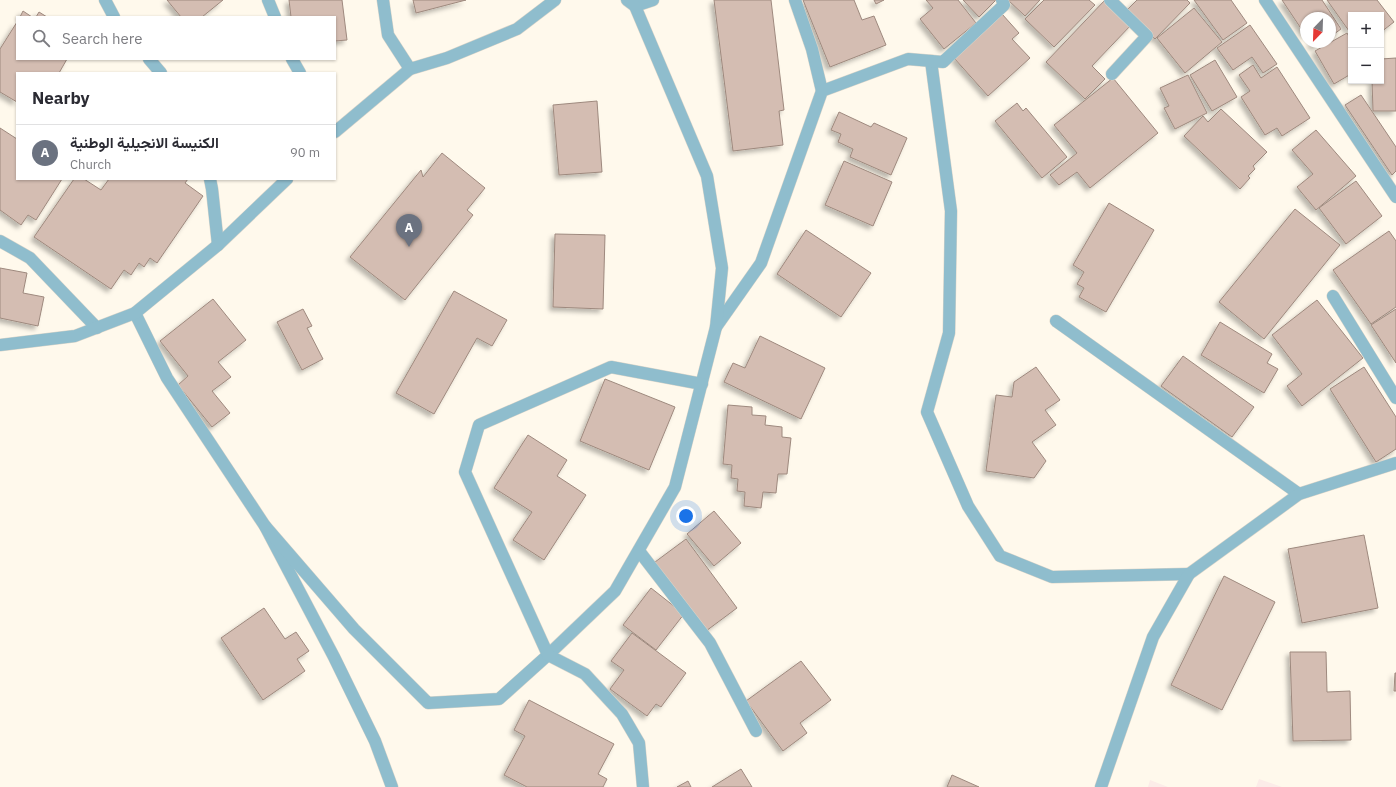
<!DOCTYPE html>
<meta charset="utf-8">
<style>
:root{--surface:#fff;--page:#f7f7f7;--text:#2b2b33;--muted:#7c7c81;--line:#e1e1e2;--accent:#2563eb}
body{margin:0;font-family:"IBM Plex Sans",Vazirmatn,sans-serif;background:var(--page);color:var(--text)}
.controls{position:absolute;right:12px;top:12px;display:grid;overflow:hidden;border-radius:0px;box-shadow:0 1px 3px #0004}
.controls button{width:36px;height:36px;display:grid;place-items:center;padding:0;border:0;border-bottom:1px solid var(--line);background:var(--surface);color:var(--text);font:20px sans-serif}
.compass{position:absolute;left:1300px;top:12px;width:36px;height:36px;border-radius:50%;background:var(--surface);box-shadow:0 1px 3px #0004;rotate:203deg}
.you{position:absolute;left:686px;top:516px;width:14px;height:14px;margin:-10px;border:3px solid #fff;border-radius:50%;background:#1a73e8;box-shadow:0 0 0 6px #1a73e833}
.badge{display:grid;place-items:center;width:26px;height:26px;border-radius:50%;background:var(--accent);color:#fff;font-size:13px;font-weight:700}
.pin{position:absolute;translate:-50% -33px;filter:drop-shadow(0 1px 2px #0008)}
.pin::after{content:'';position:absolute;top:21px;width:14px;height:12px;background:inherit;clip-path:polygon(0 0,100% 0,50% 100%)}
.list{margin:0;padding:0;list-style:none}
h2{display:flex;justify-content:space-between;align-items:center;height:52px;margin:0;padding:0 16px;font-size:17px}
h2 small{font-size:13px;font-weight:400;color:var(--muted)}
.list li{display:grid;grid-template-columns:26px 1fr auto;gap:12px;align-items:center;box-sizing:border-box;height:56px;padding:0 16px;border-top:1px solid var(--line)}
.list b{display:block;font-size:15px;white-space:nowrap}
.list p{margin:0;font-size:13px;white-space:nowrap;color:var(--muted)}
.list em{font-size:13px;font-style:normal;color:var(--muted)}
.icon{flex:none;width:22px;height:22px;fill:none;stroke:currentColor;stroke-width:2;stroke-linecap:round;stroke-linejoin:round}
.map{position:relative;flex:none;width:1396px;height:787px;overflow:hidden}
.search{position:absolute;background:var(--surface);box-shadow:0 1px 3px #0004;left:16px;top:16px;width:320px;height:44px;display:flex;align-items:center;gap:10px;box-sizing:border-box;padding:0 14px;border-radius:0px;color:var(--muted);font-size:15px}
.panel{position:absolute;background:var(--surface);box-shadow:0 1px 3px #0004;left:16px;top:72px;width:320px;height:108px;border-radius:0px}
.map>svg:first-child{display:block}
.education{fill:#fcece8}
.building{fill:#d4bdb2;stroke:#9e897e;filter:url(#shadow)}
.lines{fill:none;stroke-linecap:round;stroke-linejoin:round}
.minor-casing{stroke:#dcd6ca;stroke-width:13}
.minor{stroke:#8fbdcd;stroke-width:12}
</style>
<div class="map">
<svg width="1396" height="787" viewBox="0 0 1396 787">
<defs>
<filter id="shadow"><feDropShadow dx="-3.5" dy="3.5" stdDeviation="2" flood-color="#0004"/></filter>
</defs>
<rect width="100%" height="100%" fill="#fff9ec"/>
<g class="education">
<path d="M1259,779l23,8h-26z"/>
<path d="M1150,780l18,7h-20z"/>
</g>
<g class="building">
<path d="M167,0h56l-21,17h-21z"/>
<path d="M289,0h53l5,40 -12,1v-24h-44z"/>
<path d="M413,0h53l-50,13z"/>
<path d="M714,0h57l13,110 -5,1 4,34 -50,6z"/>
<path d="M803,0h51l8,20 12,-4 12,29 -56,22z"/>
<path d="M874,0h10l-8,4z"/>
<path d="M926,0h32l18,23 -32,26 -24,-30 13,-11z"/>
<path d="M963,0h33l-17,17z"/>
<path d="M1008,0h32l-15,16z"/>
<path d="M1044,0h45l6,5 -41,42 -29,-28z"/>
<path d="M1105,0l27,24 -40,42 13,13 -20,20 -39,-37z"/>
<path d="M1137,0h50l3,3 -35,36 -28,-29z"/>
<path d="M1194,0h37l16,23 -24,17z"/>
<path d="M1282,0h40l19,29 -11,8v-19h-24v18z"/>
<path d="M1327,0h50l17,22 -13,10v-17h-30v15l-2,1z"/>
<path d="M1194,8l28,34 -37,31 -28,-35z"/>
<path d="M23,11l9,6h-12z"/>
<path d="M39,12l8,5h-11z"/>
<path d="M1002,14l17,19 -7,6 18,19 -42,38 -34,-38z"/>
<path d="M17,22v37h50l-8,14h-42v29l-17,-10v-43z"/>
<path d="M1250,25l27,39 -14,9 -11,-16 -19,13 -16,-22z"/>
<path d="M1347,33l4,7v34l-17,10 -19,-33z"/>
<path d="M1310,42h12l-8,5z"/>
<path d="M1396,58v53h-23l-1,-30h9v-22z"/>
<path d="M1215,60l22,37 -25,14 -22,-36z"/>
<path d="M1253,65l8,13 16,-11 33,51 -28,18 -5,-8 -12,7 -24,-38 9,-6 -11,-16z"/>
<path d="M1188,75l19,38 -32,16 -11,-21 5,-2 -9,-18z"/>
<path d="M1113,78l45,55 -68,55 -13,-16 -18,13 -9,-10 27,-22 -23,-28z"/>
<path d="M1361,95l35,52v24l-4,4 -47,-70z"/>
<path d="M597,101l5,71 -43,3 -6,-70z"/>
<path d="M1017,103l6,8 3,-3 41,49 -25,21 -47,-57z"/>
<path d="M1221,109l46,43 -14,14 2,3 -7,7 2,2 -10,11 -56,-53 19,-20 5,6z"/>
<path d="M839,112l32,15 3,-4 33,15 -16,37 -41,-18 3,-8 -15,-7 3,-8 -10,-4z"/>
<path d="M0,128l17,11v40h45l-26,41 -8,-5 -7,10 -21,-15z"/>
<path d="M1316,130l40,46 -40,34 -19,-23 16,-13 -21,-24z"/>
<path d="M442,153l43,35 -18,22 6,5 -68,85 -55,-43 71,-87 2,7z"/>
<path d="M844,161l48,21 -19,44 -48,-21z"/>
<path d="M74,179h10l17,11 8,-11h79l-3,4 18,13 -46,67 -7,-5 -6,9 -5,-4 -8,12 -7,-5 -13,19 -77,-52z"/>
<path d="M1356,181l26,35 -36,28 -27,-36z"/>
<path d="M1109,203l45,27 -48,82 -27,-15 5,-9 -7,-4 7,-12 -11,-7z"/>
<path d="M1295,209l45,36 -76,94 -45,-37z"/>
<path d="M806,230l65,43 -30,44 -64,-43z"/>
<path d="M1389,231l7,10v66l-25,17 -38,-54z"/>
<path d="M555,234l50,1 -2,74 -50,-2z"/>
<path d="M0,268l27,5 -4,20 21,4 -6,29 -38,-8z"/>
<path d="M454,291l53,29 -15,26 -15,-8 -43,76 -38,-21z"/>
<path d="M213,299l33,41 -28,22 13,15 -19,14 18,22 -18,14 -34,-42 10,-9 -28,-35z"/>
<path d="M1317,300l46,58 -61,48 -15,-20 15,-12 -30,-39z"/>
<path d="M303,309l9,17 -5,2 16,31 -21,11 -25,-48z"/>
<path d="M1396,309v54l-25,-38z"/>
<path d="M1220,322l52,32 -5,9 11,6 -14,24 -63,-38z"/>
<path d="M760,336l65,32 -24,51 -77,-37 9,-19 12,5z"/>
<path d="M1183,356l71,51 -22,30 -71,-51z"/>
<path d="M1036,367l24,33 -15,10 11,15 -24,17 14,19 -12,17 -48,-7 10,-76 16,2 2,-15z"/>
<path d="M1364,367l32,50v32l-20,13 -46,-73z"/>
<path d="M605,379l70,28 -26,63 -69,-29z"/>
<path d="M728,405l24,2v8l14,1 -1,9 17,2v10l9,1 -4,36h-9l-2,19 -13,-1 -2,16 -17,-2 1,-14 -8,-1 1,-12 -7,-1 1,-13 -9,-1z"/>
<path d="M528,435l39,25 -10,16 29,19 -42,65 -31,-20 19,-28 -38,-24z"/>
<path d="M714,511l27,32 -27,23 -27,-32z"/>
<path d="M1364,535l14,73 -76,15 -14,-74z"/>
<path d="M686,539l51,69 -31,23 -51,-69z"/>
<path d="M1224,576l51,26 -53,108 -51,-25z"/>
<path d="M651,588l33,26 -28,36 -33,-25z"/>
<path d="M264,608l21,31 11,-7 13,19 -12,8 8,12 -42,29 -42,-62z"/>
<path d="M632,633l54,40 -25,34 -5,-3 -9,12 -37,-27 14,-19 -13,-9z"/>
<path d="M1290,652h36l1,40 23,-1 1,49 -58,1z"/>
<path d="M801,661l30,39 -31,23 7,10 -24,18 -37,-50z"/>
<path d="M1395,673h1v18h-2z"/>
<path d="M529,700l85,44 -16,30 9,5 -4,8h-76l-23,-12 21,-39 -11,-6z"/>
<path d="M741,769l11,18h-40z"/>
<path d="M952,775l27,12h-32z"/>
<path d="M688,781l3,6h-14z"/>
</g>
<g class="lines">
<defs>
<g id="minor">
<path d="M105,0l9,17"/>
<path d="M268,0l7,17"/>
<path d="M383,0l5,35 22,34"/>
<path d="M795,0l17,49 10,42"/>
<path d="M1110,0l37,36 -35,38"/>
<path d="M1265,0l131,197"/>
<path d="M635,6l18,-6"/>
<path d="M149,59l12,14"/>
<path d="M292,59l8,14"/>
<path d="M931,61l20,150 -2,122 -22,79 41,94 32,50 52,21 137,-3"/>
<path d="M335,132l75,-63 37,-11 70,-29 38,-29"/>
<path d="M210,179l2,10 6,56"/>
<path d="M0,241l30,17 67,70"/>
<path d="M1333,296l63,102"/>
<path d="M135,313l32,65 98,148 69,131 41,84 17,46"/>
<path d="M1056,321l243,173"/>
<path d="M716,327l45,-64 61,-172 86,-32 35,3 61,-57 -2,-5"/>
<path d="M0,345l75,-9 60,-23 83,-68 69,-66"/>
<path d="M265,526l89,103 74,74 71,-4 49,-44 67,-64 60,-104 41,-160 6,-59 -15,-92 -72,-170 -8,-6"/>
<path d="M639,551l71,92 46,88"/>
<path d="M643,787l-4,-44 -17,-29 -37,-40 -37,-19 -83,-183 14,-47 132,-58 91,17"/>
<path d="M1101,787l52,-150 36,-63 110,-80 97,-31"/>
</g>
</defs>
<use href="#minor" class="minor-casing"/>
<use href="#minor" class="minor"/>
</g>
</svg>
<div class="controls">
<button>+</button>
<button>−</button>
</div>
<svg class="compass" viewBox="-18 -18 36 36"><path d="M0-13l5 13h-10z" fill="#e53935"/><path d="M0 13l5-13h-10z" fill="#7c7c81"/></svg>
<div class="you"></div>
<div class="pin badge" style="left:409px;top:247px;background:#6b7280">A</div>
<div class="search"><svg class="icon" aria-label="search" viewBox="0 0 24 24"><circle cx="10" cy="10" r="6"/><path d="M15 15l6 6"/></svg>Search here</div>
<section class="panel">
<h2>Nearby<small></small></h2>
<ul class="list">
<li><span class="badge" style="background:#6b7280">A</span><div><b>الكنيسة الانجيلية الوطنية</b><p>Church</p></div><em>90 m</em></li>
</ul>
</section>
</div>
